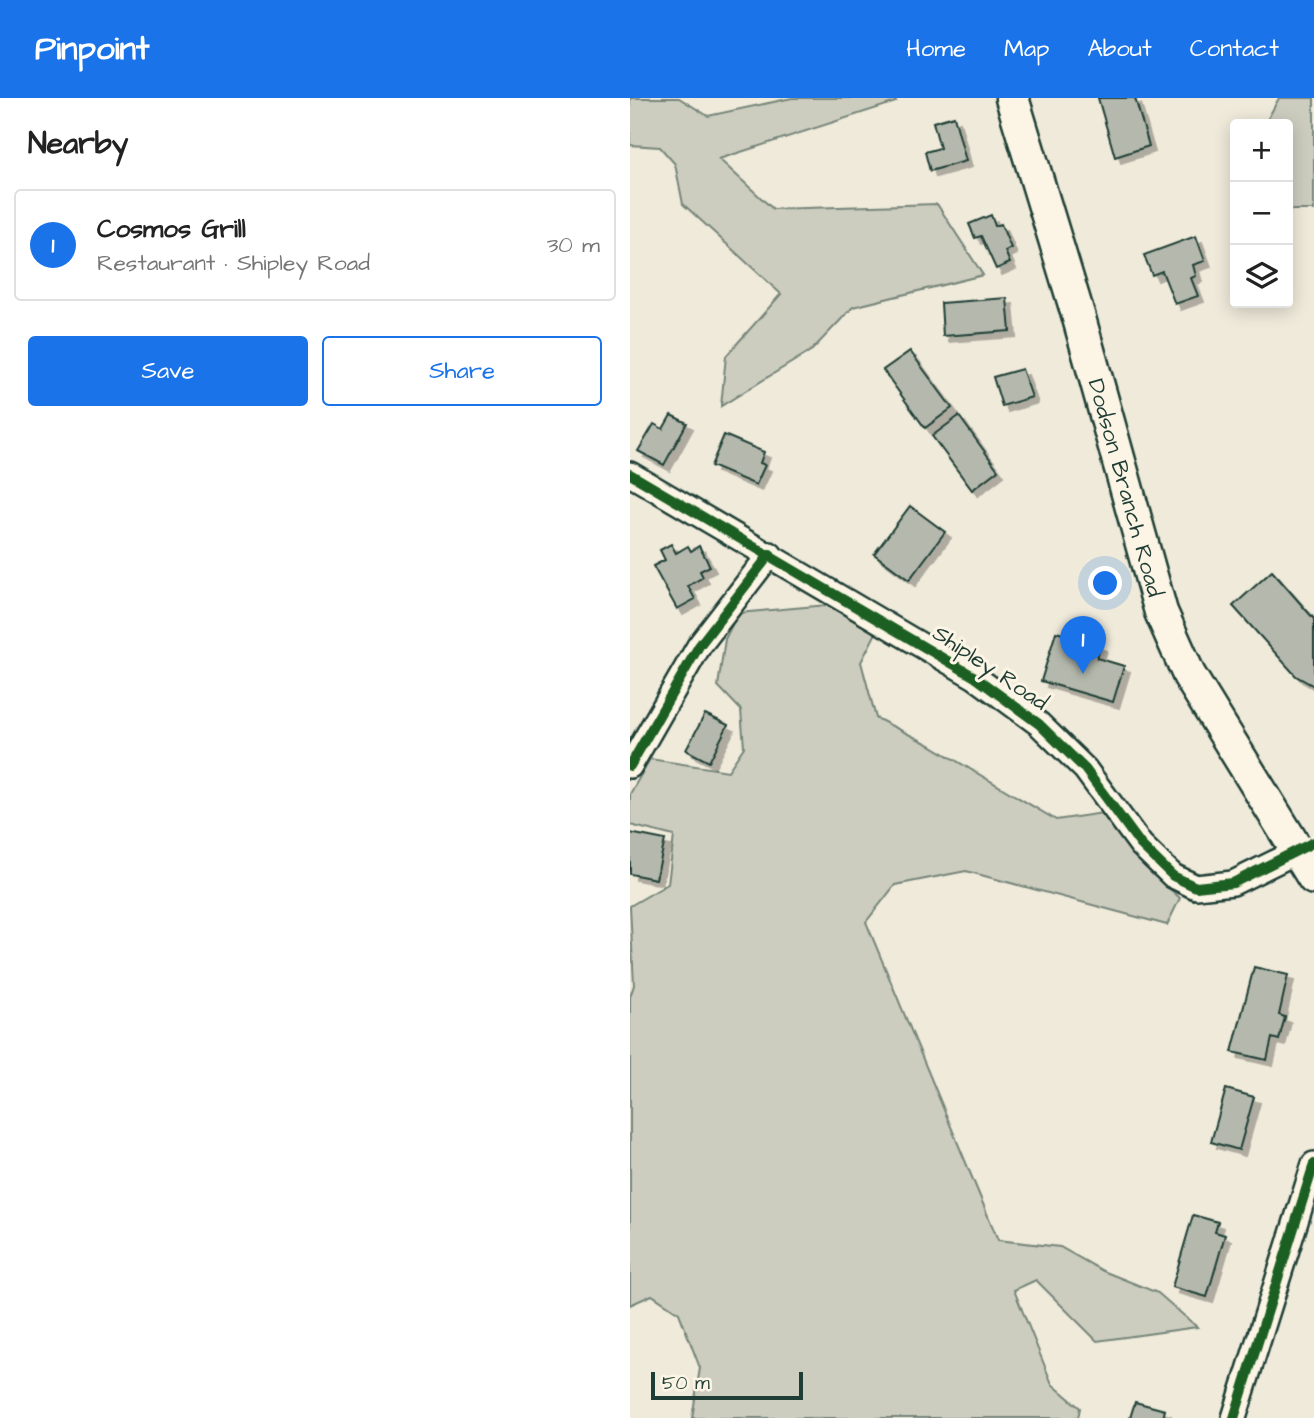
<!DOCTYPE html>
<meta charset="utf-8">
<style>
:root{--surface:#fff;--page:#f6f6f6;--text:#222;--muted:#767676;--line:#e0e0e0;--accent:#1a73e8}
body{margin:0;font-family:"Architects Daughter",sans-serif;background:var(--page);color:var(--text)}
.controls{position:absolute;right:21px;top:21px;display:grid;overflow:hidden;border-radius:7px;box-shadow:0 4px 18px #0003}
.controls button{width:63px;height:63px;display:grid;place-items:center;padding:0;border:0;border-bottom:2px solid var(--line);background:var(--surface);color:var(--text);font:35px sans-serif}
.scale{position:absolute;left:21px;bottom:18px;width:152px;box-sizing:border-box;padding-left:7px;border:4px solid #1f3d34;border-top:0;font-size:19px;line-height:24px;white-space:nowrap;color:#1f3d34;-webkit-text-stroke:5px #fcf5e5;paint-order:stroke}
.you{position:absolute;left:476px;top:486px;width:24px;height:24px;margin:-18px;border:5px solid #fff;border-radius:50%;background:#1a73e8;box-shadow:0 0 0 10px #1a73e833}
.badge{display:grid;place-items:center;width:46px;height:46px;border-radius:50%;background:var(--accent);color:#fff;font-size:23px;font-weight:700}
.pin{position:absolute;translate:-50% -58px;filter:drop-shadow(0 2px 4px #0008)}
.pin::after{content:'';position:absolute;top:37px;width:24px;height:21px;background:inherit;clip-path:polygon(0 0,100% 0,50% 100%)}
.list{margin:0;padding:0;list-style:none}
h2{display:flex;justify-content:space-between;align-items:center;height:91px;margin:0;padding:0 28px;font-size:30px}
h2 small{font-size:23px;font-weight:400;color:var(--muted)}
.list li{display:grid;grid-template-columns:46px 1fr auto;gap:21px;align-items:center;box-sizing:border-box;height:112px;margin:0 14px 14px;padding:0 14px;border:2px solid var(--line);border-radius:7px}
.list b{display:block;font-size:26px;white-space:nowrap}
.list p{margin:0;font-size:23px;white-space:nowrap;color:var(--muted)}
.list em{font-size:23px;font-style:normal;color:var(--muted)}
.actions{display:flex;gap:14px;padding:21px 28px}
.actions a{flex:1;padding:16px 0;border:2px solid var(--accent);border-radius:7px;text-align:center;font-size:24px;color:var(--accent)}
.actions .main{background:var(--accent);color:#fff}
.icon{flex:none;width:38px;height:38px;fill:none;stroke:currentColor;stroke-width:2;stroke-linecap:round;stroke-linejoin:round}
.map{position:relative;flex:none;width:684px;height:1320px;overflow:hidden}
header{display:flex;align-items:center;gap:42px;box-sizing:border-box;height:98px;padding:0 35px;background:var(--accent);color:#fff}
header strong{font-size:33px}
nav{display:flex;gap:38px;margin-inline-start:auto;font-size:24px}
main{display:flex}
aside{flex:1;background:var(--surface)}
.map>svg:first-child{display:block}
.green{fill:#cccdbf;stroke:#76857a;stroke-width:2}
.building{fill:#b5b9ad;stroke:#1f3d34;stroke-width:2;filter:url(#shadow)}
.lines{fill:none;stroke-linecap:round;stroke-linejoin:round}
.minor-casing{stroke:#1f3d34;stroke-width:28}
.secondary-casing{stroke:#1f3d34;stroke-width:37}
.minor{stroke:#fcf5e5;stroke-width:23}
.secondary{stroke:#fcf5e5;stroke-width:32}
.cycleway-casing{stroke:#fcf5e5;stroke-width:15}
.cycleway{stroke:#1b5e20;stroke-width:10}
.labels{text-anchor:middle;stroke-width:6;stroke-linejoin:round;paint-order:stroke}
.street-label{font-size:23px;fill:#1f3d34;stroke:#fcf5e5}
</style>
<header>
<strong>Pinpoint</strong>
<nav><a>Home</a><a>Map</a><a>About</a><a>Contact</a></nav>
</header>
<main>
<aside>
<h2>Nearby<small></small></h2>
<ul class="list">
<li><span class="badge">1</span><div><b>Cosmos Grill</b><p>Restaurant · Shipley Road</p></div><em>30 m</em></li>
</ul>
<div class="actions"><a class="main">Save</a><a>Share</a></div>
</aside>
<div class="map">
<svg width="684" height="1320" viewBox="0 0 684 1320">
<defs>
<filter id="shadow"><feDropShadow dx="6" dy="6" stdDeviation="0" flood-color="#0004"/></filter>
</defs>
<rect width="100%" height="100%" fill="#efeada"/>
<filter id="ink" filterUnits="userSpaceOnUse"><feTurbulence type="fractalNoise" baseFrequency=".0143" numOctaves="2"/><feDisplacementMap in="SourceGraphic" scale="14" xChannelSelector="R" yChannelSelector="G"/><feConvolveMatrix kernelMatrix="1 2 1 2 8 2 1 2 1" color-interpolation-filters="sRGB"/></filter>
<g filter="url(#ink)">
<g class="green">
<path d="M0,0h49l29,18 84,-18h102l2,4 -177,57 54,50 164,-5 46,71 -130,32 -41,43 -91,56 5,-50 55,-62 -98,-90 -8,-40 -15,-17 -30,-2z"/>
<path d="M649,0h35v112h-26v-86h-23z"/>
<path d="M198,507l48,28 -15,29 15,56 52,26 128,76 47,-7 41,53 36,32 -13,27 -201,-54 -71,14 -29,37 132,318 62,7 43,24 55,22 39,34 -100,14 -61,-61 -22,10 38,94 28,24 -2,10h-386l8,-50 -21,-55 -27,-18 -22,10v-308l4,-12 -4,-79 38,-22 6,-48 -44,-11v-31l20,-35 78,12 16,-24 -3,-37 -23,-24 7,-47 13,-26z"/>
</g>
<g class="building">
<path d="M468,0h37l14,48 -34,11z"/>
<path d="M324,18l12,45 -36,10 -5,-19 15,-4 -7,-26z"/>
<path d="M361,117l4,11 6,-2 10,24 -6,3 5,12 -14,6 -15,-33 -6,2 -6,-14z"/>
<path d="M566,138l9,25 -12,4 3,11 -5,2 7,18 -23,8 -13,-33 -10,4 -8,-20z"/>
<path d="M377,200l3,33 -67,5 -2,-33z"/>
<path d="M280,253l42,57 -27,20 -42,-58z"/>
<path d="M392,271l10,28 -30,9 -9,-29z"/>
<path d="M41,317l16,8 -23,42 -26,-14 16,-27 9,5z"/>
<path d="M329,318l39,54 -26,20 -40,-54z"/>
<path d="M94,337l40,17 -4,11 5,2 -9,20 -45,-19z"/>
<path d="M280,408l35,26 -36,48 -35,-26z"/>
<path d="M41,446l5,9 12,-7 3,5 8,-5 11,20 -10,5 3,6 -15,9 7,13 -18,10 -24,-43 12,-6 -5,-10z"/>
<path d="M642,473l42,48v67l-18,-10 -63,-70z"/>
<path d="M426,534l45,13 -4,13 27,8 -11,36 -72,-21z"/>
<path d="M75,616l23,11 -19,37 -23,-12z"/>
<path d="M0,735l35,7 -9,39 -26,-5z"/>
<path d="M624,869l34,8 -9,40 6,2 -6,23 -7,-2 -5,22 -35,-8z"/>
<path d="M596,991l28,8 -15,53 -28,-8z"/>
<path d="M563,1117l25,7 -3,10 10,3 -18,62 -35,-10z"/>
<path d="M505,1304l30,8 -2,8h-33z"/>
</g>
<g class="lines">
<defs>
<g id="minor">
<path d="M0,376l345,203 64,47 46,45 56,76 32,31 23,11 37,-4 63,-31"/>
<path d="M0,668l69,-120 71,-92"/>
<path d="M604,1320l80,-254"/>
</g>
<g id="secondary">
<path id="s1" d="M382,0l67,220 82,294 28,63 125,203"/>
</g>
</defs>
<use href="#minor" class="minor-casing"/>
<use href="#secondary" class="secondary-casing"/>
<use href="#minor" class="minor"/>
<use href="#secondary" class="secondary"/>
<defs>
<g id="cycleway">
<path d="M0,376l345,203 64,47 46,45 56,76 32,31 23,11 37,-4 81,-41"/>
<path d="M0,668l69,-120 71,-92"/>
<path d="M604,1320l80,-254"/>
</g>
</defs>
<use href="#cycleway" class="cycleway-casing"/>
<use href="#cycleway" class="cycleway"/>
</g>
</g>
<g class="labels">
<g class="street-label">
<text dy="8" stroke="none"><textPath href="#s1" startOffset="406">Dodson Branch Road</textPath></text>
<text transform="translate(361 569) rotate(34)" y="8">Shipley Road</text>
</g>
</g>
</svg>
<div class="controls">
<button>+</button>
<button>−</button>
<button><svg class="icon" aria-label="layers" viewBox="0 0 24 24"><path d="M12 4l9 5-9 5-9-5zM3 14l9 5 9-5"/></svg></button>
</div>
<div class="scale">50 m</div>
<div class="you"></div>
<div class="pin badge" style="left:453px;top:576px">1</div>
</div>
</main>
